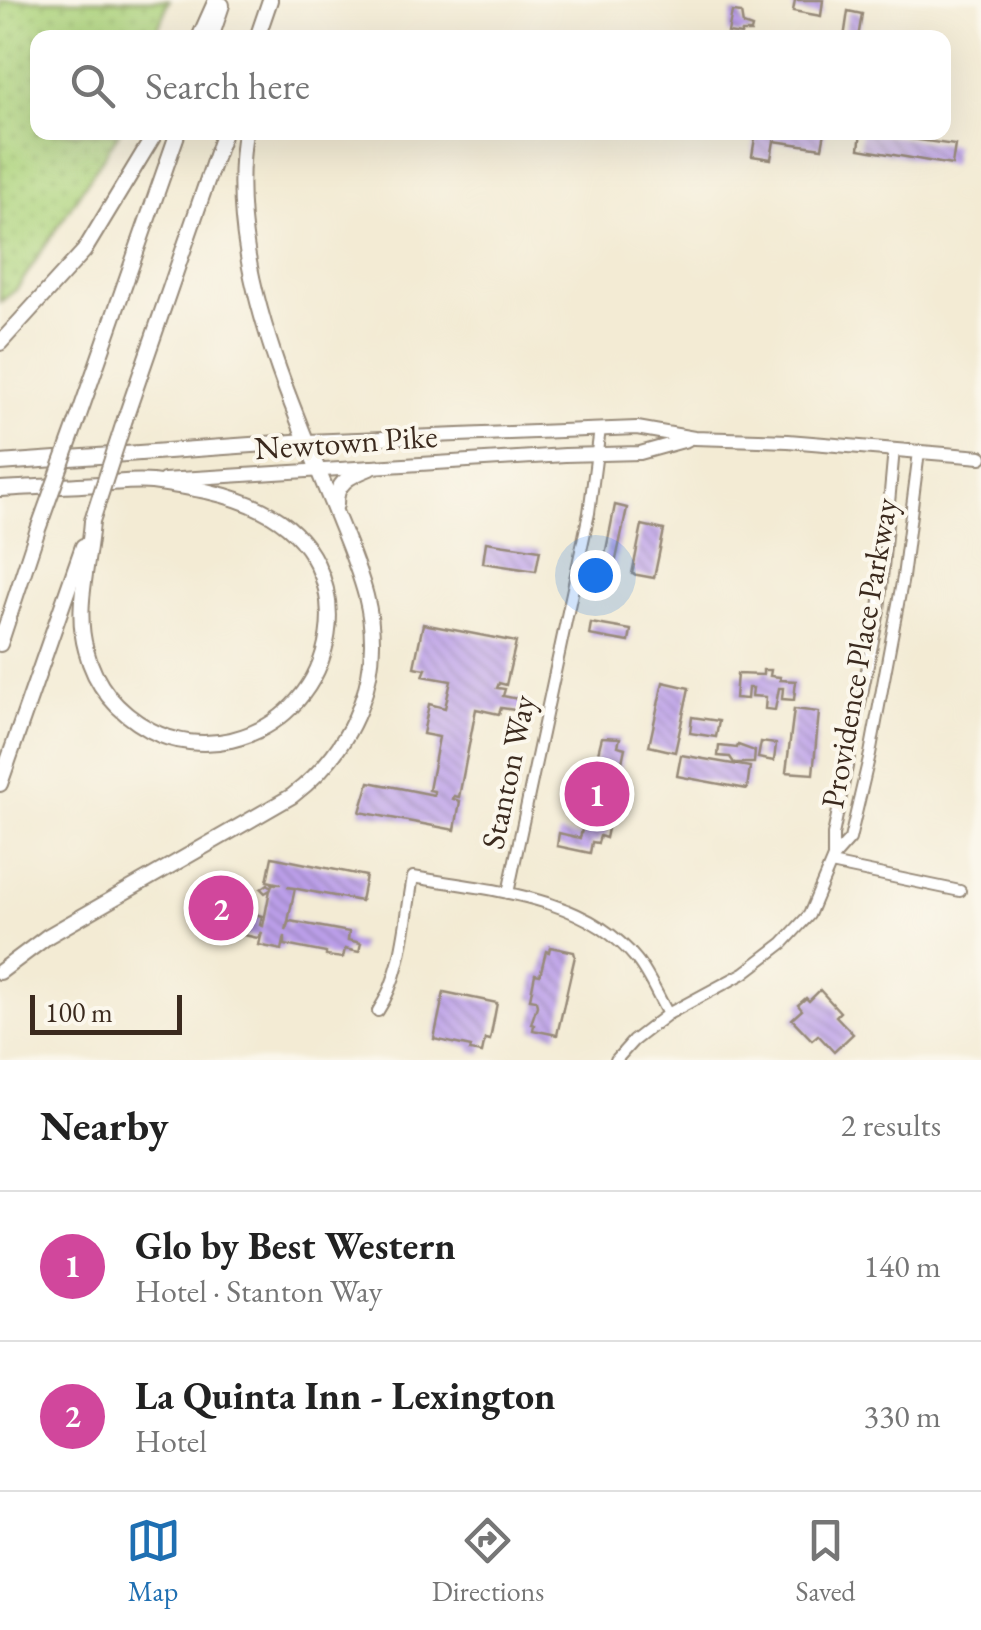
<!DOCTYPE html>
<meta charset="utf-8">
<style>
:root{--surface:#fff;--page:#f2f2f2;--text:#222;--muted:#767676;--line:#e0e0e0;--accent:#1f6fb2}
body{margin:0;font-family:"EB Garamond",serif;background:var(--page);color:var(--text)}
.scale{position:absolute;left:30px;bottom:25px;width:152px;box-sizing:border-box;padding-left:10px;border:5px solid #3b2a1e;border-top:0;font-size:28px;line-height:35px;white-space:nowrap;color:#3b2a1e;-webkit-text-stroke:8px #fbf7ec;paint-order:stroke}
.you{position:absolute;left:595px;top:575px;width:35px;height:35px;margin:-25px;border:8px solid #fff;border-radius:50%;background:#1a73e8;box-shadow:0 0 0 15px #1a73e833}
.badge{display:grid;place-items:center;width:65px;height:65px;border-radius:50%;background:var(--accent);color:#fff;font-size:32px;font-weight:700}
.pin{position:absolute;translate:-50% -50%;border:5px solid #fff;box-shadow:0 2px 10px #0006}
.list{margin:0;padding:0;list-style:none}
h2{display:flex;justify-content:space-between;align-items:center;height:130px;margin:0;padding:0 40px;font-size:42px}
h2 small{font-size:32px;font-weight:400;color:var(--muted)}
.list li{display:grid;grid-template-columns:65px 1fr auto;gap:30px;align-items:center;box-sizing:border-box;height:150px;padding:0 40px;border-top:2px solid var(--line)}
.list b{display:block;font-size:38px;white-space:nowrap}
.list p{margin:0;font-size:32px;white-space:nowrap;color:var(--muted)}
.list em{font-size:32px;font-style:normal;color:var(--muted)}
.icon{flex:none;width:55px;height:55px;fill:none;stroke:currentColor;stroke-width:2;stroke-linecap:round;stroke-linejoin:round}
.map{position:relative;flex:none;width:981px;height:1060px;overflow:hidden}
.search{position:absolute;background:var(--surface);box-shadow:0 10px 40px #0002;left:30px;right:30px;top:30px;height:110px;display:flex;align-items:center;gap:25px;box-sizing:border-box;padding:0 35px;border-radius:20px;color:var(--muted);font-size:38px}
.sheet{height:430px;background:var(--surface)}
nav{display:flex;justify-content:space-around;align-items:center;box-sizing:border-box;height:140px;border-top:2px solid var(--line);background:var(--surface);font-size:28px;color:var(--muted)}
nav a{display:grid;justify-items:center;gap:5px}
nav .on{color:var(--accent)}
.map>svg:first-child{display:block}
.green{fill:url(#green-dots);stroke:#747f4e;stroke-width:2.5}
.building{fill:url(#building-back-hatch)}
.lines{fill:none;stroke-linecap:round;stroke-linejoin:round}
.minor-casing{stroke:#978a79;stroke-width:14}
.major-casing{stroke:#978a79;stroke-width:16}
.highway-casing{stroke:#978a79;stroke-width:18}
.minor{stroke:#fff;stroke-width:10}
.major{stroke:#fff;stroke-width:12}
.highway{stroke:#fff;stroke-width:14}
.highway-bridge-casing{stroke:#978a79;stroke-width:18;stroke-linecap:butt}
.highway-bridge{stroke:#fff;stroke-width:14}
.labels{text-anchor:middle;stroke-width:8;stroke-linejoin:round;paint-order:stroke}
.street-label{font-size:32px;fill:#3b2a1e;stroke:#fbf7ec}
</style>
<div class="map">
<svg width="981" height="1060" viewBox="0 0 981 1060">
<defs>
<pattern id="green-dots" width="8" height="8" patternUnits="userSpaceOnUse" patternTransform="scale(2.5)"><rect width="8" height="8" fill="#aed47e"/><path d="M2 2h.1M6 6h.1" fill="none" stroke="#97b66c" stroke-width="1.8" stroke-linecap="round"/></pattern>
<pattern id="building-back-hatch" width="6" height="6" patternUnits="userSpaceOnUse" patternTransform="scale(2.5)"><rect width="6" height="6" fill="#bb9fe9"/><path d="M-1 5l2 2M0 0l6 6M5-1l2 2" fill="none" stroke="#9982bc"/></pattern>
</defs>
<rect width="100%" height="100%" fill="#fbf7ec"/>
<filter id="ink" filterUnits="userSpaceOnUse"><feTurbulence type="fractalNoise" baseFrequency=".01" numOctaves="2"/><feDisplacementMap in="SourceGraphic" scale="20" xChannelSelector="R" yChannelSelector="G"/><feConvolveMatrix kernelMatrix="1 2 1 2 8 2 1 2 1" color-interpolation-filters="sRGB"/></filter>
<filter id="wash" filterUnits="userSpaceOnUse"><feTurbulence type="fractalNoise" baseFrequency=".0048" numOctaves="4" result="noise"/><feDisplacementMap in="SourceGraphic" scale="40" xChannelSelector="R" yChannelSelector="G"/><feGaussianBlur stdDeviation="2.25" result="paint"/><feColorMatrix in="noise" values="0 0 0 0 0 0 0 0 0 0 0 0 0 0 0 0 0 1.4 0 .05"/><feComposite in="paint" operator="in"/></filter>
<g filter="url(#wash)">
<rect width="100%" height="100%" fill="#f3ebd4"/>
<path class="green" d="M0,0h169l-14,37 -117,1v94l81,1 -102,156 -17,13z"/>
<g id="blocks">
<g class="building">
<path d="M795,0h28l-2,16 -28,-5z"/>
<path d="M848,11l14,3 -4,24h-14z"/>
<path d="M732,12l9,1 2,12 9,3 -1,4h-9l-1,3 -13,-2z"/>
<path d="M735,132h90l-3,16 -48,-7 -3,18 -19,-3 3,-18z"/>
<path d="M861,132l94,13 -3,20 -93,-16z"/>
<path d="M615,505l12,3 -16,75 -11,-3z"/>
<path d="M642,525l22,5 -10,48 -22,-4z"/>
<path d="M486,542l54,8 -4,21 -53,-8z"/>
<path d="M591,623l40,7 -2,12 -40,-7z"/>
<path d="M423,624l93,18 -10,43 -7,-2 -2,5 8,1 -2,7 20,4 -1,11 -21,-3 -2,6 -23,-5 -17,88 -5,-1 -1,3 7,2 -5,29 -95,-18 9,-30 65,13v-4l-5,-1 10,-53 -16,-3 6,-30 16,4 6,-27 -28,-5 3,-7 -12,-2z"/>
<path d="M763,670h8l-1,6 10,1v3l16,1 -2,19 -12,-1 1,-11h-4l-4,22 -10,-1 1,-12 -14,-1 1,-8h-5l-1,11 -12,-1 2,-24 26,1z"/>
<path d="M663,682l26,6 -14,64 -26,-6z"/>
<path d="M794,709l25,3 -6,62 -27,-2z"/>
<path d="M692,717l27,4 -3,16 -26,-4z"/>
<path d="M602,737l18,1 -2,8 7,2 -19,90 -6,-2 -2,7 -6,-1 -2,11 -33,-7 2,-13 21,5 9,-38 -1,-3 -7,3 -2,-18 6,-12 11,-9z"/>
<path d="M761,742l15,2 -2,17 -16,-3z"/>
<path d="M738,745l17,6 -1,12h-20l-4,-6 -12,-1 1,-10 18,2z"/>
<path d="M681,755l69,12 -3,22 -70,-13z"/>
<path d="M272,857l94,19 -5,25 -74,-14 8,1 -9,43 4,-10 59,11 -1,8 13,3 -2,9 -14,-3 -2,9 -17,-2v-3l-41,-8v-9l-3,14 -23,-5 3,-13 -4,6 -28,-6v-8l-3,13 -24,-5 7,-31 24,5 -1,12 2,-8 6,1 -5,-8 7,-4 6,8 -7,4 20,5 -2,9 3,1 7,-36 -5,3 -4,-4 7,-5 3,4 1,-4h9l-14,-3z"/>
<path d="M550,947l24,5 1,4 -18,79 -24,-5 1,-5 -3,-1 6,-18 -1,-6 -6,-1 5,-25 5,1 6,-24 3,1z"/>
<path d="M820,990l20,22 -4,4 17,18 -19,18 -16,-17 -6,5 -20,-21 10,-9 -4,-5 8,-7 3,3z"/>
<path d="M444,992l53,11 -7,37 -5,-1 -3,14 -12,-2 1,-4 -37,-8z"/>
</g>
</g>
</g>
<g filter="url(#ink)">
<use href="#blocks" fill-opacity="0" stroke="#978a79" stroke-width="2.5"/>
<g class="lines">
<defs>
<g id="minor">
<path d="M833,857v-22l46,-224 15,-162"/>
<path d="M831,864l129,27"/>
<path d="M508,893l81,-380 11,-84"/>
<path d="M378,1011c25,-37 27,-91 35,-134 75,13 172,18 224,83 12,15 21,37 31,54"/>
<path d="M616,1060l17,-19 35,-27 76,-41 39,-30 26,-28 24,-57 17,-19 20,-85 33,-177 16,-125"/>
</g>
<g id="major">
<path d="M307,441l330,-13 57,10 94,3 193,16"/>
<path d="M164,480l401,-25 75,-2 47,-13"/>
</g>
<g id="highway">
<path d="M199,38l17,-38"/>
<path d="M211,38l11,-33"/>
<path d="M257,38l13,-38"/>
<path d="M0,343l84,-92 72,-119"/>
<path d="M125,419l99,-287"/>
<path d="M77,421l101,-289"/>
<path d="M0,463l307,-22"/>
<path d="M0,489c33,-2 66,-3 99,-5 17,-1 36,-4 53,-2 36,5 77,11 110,28 105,52 80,204 -31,230 -27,6 -57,3 -81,-10 -33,-18 -55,-44 -64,-80 -12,-42 3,-86 6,-129"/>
<path d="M336,505c-1,-23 14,-29 34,-37"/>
<path d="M0,644l37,-112"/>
<path d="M0,784l83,-238"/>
<path d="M0,972l48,-36 244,-140c62,-48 94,-121 74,-200 -8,-31 -22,-62 -34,-92 -18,-44 -37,-89 -53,-134 -27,-77 -46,-156 -34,-238"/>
</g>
</defs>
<use href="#minor" class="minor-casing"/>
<use href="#major" class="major-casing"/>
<use href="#highway" class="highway-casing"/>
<use href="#minor" class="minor"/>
<use href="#major" class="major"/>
<use href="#highway" class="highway"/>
<defs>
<g id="highway-bridge">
<path d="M92,521l33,-102"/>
<path d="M37,532l40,-111"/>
</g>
</defs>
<use href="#highway-bridge" class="highway-bridge-casing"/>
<use href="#highway-bridge" class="highway-bridge"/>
</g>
</g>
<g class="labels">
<g class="street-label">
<text transform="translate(346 442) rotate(-4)" y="11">Newtown Pike</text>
<text transform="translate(859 653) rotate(-80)" y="11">Providence Place Parkway</text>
<text transform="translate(508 772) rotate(-78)" y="11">Stanton Way</text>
</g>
</g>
</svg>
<div class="scale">100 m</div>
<div class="you"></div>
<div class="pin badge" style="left:597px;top:794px;background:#d1479c">1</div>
<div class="pin badge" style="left:221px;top:908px;background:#d1479c">2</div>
<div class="search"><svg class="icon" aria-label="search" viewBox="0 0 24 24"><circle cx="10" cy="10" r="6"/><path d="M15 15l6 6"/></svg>Search here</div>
</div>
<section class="sheet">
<h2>Nearby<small>2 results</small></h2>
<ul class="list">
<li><span class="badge" style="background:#d1479c">1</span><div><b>Glo by Best Western</b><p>Hotel · Stanton Way</p></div><em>140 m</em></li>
<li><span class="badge" style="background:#d1479c">2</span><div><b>La Quinta Inn - Lexington</b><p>Hotel</p></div><em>330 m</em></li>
</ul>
</section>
<nav>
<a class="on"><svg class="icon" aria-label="map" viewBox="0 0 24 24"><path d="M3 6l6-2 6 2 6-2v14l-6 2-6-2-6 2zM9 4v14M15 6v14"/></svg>Map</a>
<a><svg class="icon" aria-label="directions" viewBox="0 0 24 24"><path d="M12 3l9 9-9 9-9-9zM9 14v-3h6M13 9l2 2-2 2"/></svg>Directions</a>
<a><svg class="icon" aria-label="saved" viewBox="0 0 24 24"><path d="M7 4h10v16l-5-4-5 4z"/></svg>Saved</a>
</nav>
